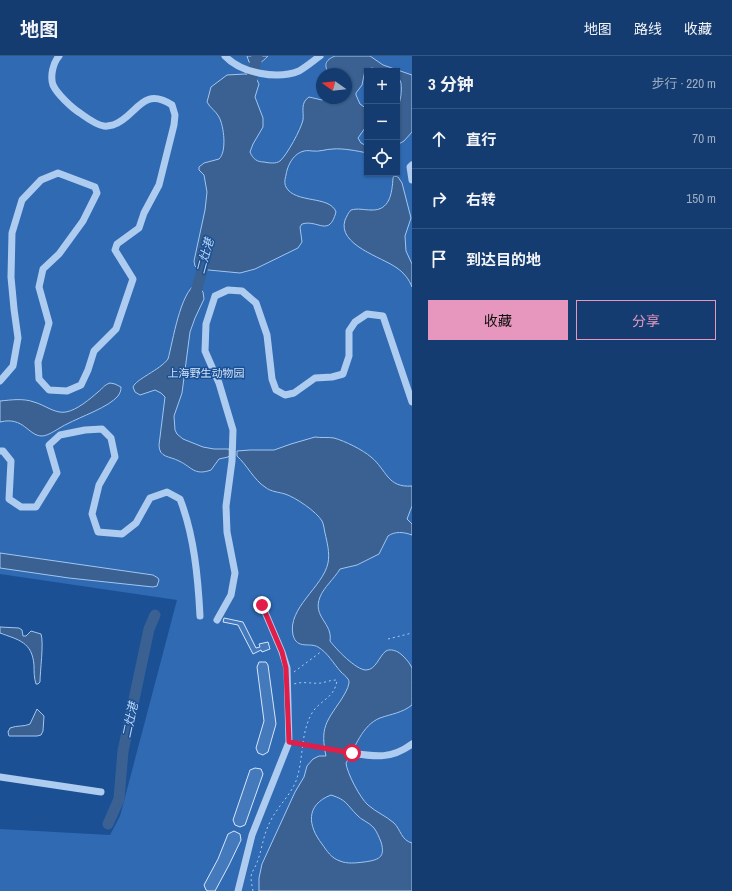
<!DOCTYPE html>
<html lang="zh">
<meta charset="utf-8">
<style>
:root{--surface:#143c70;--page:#214778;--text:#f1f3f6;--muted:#9dadc3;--line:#335683;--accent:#e797bd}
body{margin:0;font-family:"Archivo Narrow","Noto Sans SC",sans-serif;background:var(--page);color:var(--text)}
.controls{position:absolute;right:12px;top:12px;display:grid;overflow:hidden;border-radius:0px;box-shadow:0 1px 3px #0004}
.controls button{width:36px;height:36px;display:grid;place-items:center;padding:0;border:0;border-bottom:1px solid var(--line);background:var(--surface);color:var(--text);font:20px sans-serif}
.compass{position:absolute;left:316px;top:12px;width:36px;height:36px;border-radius:50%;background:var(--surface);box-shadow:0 1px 3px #0004;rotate:285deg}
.stop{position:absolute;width:12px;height:12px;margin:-9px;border:3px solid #e11d48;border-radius:50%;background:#fff}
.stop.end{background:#e11d48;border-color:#fff;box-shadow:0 1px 4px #0008}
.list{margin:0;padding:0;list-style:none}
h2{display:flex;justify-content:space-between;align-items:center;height:52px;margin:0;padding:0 16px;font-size:17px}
h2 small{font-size:13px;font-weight:400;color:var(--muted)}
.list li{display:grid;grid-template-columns:26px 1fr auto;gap:12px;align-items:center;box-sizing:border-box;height:60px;padding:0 16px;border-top:1px solid var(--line)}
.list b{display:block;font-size:15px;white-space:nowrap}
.list em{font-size:13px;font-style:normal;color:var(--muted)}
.actions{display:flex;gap:8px;padding:12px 16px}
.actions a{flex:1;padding:9px 0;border:1px solid var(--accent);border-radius:0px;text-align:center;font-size:14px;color:var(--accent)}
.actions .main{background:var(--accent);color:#111}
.icon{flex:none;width:22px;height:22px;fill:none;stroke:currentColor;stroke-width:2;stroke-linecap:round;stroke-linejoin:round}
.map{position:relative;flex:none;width:412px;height:835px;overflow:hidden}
header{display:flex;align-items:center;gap:24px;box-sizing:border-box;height:56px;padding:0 20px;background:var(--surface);border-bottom:1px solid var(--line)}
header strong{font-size:19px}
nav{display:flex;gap:22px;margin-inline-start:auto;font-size:14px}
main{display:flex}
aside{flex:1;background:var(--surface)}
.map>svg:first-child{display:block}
.green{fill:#2f6ab3;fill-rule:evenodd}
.water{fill:#3a6192;stroke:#a1c6f1;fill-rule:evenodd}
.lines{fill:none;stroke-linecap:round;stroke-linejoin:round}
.river{stroke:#3a6192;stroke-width:11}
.building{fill:#4479bc;stroke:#d5e6fb}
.path{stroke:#aeccef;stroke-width:1;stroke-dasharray:2 3;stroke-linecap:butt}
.minor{stroke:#aeccef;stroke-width:7}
.route{stroke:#e11d48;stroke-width:5}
.labels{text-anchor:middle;stroke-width:3;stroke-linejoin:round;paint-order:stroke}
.park-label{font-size:11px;fill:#d5e6fb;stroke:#1b5095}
.water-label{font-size:12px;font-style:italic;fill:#bad6f6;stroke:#1b5095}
</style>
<header>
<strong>地图</strong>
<nav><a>地图</a><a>路线</a><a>收藏</a></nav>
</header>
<main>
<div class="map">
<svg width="412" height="835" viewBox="0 0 412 835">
<rect width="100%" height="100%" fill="#1b5095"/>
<path class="green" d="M0,0h412v835h-412v-62l110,6 10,-19 57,-216 -177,-26zM367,15h30v102h-30zM322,18h24v24h-24z"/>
<g class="water">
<path d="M247,0h21c-6,6 -11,11 -19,6z"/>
<path d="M335,0h35l13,9 29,10v57l-8,9 -7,4v-37c4,-6 5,-18 4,-25 -2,-7 -4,-3 -4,-12h-14l-11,-3 -7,2 -3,15 -6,8v2l4,9 7,5v16l-9,13 3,5 6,3v7c-9,-2 -25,-5 -34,-4 -7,0 -13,3 -21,2 -15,-3 -24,11 -26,24 -1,4 -2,8 0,12 9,17 44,8 50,25 -7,26 -18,7 -34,12l-2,3 2,15 -4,6 -43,21 -15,4 -42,-4 -3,-3 -1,-5 11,-51 2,-18 -3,-17 -5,-5v-3l5,-4 15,-4c8,-7 5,-33 0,-42 -3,-6 -9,-9 -12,-15l4,-15 16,-12 18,-1 7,1 4,3 3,6 -4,13 8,21v9l-10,17 -3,8c3,7 7,10 14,10 5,1 12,2 16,-1 7,-6 21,-32 23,-41 1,-9 -3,-17 6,-23l13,3 4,-2h20v-24h-16c-7,-8 -5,-14 5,-18z"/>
<path d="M394,120l4,1 4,6 9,35 -6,18 1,15 6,13v23c-3,-8 -8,-14 -15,-19 -15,-11 -60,-23 -52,-48 2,-4 3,-7 6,-10 7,-2 13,0 20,0 19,1 21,-17 22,-32z"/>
<path d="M196,228l7,8 1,7 -9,19 -5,14 -8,61 -8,23 1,14 2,4 6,5 20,8 11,2h15l1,6 -2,2 -9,2 -8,11c-17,6 -19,-3 -32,-9 -9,-5 -20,-3 -20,-16l6,-48 -4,-4 -6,-3 -15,5 -5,-3 -2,-5c3,-8 27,-17 35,-28 5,-18 12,-66 28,-75z"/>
<path d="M110,327l5,1 6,3c0,4 -1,6 -3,9 -9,11 -38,21 -51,28 -7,3 -18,12 -25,12 -14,0 -18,-20 -42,-14v-21c11,-1 23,-3 34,1 11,3 21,12 32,10 11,-2 24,-13 32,-20 5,-4 6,-7 12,-9z"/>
<path d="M315,381c6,1 14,0 19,1 11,3 29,12 37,19 16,13 16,31 41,29v20l-5,13 5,5v11c-8,-3 -17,-4 -24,1l-9,18 -22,11 -17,4c-6,10 -16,18 -20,28 -8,20 13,26 10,44 6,8 26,29 36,29 10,0 13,-14 20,-19 3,-2 8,-1 12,1 5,3 12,11 14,16 0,6 0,29 0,37 -10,8 -21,9 -32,13 -18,7 -25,30 -34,45 1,10 14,35 22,42 8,7 18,11 26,18 7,7 7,17 18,20v48h-153v-13l3,-14 33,-72 9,-15 3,-11 6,-7 6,-3h7c-6,-28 0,-34 15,-56 3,-5 7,-11 8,-17 0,-1 0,-4 -2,-5 -1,-2 -4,-4 -6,-6 -8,-9 -13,-19 -23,-25 -8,-5 -21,3 -25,-12 -6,-27 30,-48 35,-72 2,-10 -1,-21 -3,-30 -1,-4 -1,-8 -3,-12 -5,-9 -27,-24 -37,-27 -6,-2 -14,-2 -20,-7 -11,-7 -18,-22 -28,-31v-5l13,-1h24l17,-6zM331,739c16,5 15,9 26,20 4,5 12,7 17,13 3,4 5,9 7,14 5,16 -3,18 -17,20 -8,1 -17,2 -24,-1 -9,-3 -13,-10 -18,-17 -14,-18 -17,-39 9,-49z"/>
<path d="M0,497l153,22 5,3 1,2 -2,6 -4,1 -84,-9 -69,-10z"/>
<path d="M0,571l19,1 3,2 1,6h3l5,-5 10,3c3,9 -1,37 -1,48l-2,2h-2c-2,-6 -2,-13 -2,-19 -2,-23 -15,-25 -34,-32z"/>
<path d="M37,653l7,7 -1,15 -2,4 -4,1h-28l-1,-4 2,-4c7,-3 14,-1 20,-4z"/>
</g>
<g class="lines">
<g class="river">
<path d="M251,26l6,-26"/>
<path d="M194,243l12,-43"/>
<path d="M108,768l11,-25 4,-48 26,-122 6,-14"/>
</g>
</g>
<g class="building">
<path d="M224,562l19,4 13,26 4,-1 -1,-3 9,-2 2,7 -8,3 -1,-2 -8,4 -15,-29 -15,-3z"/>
<path d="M259,606h7l2,3 8,59 -8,28 -5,3 -5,-2 -2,-5 8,-27 -7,-54z"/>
<path d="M255,712l6,1 2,5 -18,51 -5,2 -5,-2 -2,-5 17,-50z"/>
<path d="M234,775l6,3 1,6 -12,25 -14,26h-7l-2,-1 -2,-5 14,-26 10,-25z"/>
</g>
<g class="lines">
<g class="path">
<path d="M388,583l24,-6"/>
<path d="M294,616l28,-21"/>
<path d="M296,686l50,10"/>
<path d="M253,835c-1,-5 -2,-10 -2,-15 1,-4 3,-7 5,-11 6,-14 7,-30 14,-43 7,-15 20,-26 26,-41 8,-22 4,-47 16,-68 8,-13 23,-15 25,-33 -6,0 -11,2 -16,3 -9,1 -18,-2 -27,1"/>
</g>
<g class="minor">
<path d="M225,0c16,17 52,24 74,15 7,-4 14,-10 21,-15"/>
<path d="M412,109l-2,2 2,13"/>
<path d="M0,325l13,-15 5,-28 -4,-29 -3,-32 1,-44 10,-33 19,-20 17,-7 37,14 2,6 -14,28 -24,33 -16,15 -4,18 10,36 -11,39 1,17 10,11 18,1 14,-6 7,-15 6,-19 22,-22 17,-50 -18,-29 2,-6 22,-16 5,-15 15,-28 15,-60 1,-10 -3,-10c-31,-20 -35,12 -59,20 -3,0 -6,2 -9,1 -8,-1 -17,-8 -24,-13 -8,-5 -23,-19 -27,-28 -3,-9 0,-22 6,-29"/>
<path d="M0,395h3l8,10 -2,38 12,8h15l21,-34 -8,-28 11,-10 25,-5 17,-1 9,9 4,19 -16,28 -7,29 6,18 24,2 14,-11 14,-25 17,-6 13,7c14,36 18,78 20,117"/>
<path d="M217,564l14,-25 4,-22 -8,-41 -1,-26 6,-45 1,-31 -14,-47 -14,-32 1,-27 9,-28 13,-6 14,1 14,12 11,32 5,44 4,11 9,5 9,-2 21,-15 17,-1 11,-3 6,-18v-25l6,-9 12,-8 16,2 29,86"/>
<path d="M352,697c24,4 40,6 60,-9"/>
<path d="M0,721l101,15"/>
<path d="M238,835l14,-56 37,-93 -2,-74 -5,-16 -20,-47"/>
</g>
</g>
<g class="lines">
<path class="route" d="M262,549l20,47 4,16 3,74 63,11"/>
</g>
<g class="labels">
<g class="park-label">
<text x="206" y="321">上海野生动物园</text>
</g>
<g class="water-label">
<text transform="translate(205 200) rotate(-75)" y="4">二灶港</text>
<text transform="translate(130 664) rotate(-78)" y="4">二灶港</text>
</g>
</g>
</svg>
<div class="controls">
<button>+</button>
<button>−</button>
<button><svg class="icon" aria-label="locate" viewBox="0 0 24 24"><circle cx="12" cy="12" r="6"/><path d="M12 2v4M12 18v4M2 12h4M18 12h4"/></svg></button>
</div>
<svg class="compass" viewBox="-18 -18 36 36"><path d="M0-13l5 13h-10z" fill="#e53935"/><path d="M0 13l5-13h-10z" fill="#9dadc3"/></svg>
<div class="stop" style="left:352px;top:697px"></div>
<div class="stop end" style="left:262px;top:549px"></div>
</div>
<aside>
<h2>3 分钟<small>步行 · 220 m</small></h2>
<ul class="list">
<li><svg class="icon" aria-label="ahead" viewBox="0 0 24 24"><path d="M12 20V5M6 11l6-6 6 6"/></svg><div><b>直行</b></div><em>70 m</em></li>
<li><svg class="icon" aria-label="right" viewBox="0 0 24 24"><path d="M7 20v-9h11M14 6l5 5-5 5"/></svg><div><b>右转</b></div><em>150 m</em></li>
<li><svg class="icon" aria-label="arrive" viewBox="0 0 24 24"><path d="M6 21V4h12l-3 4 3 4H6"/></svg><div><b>到达目的地</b></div></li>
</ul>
<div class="actions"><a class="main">收藏</a><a>分享</a></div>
</aside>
</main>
